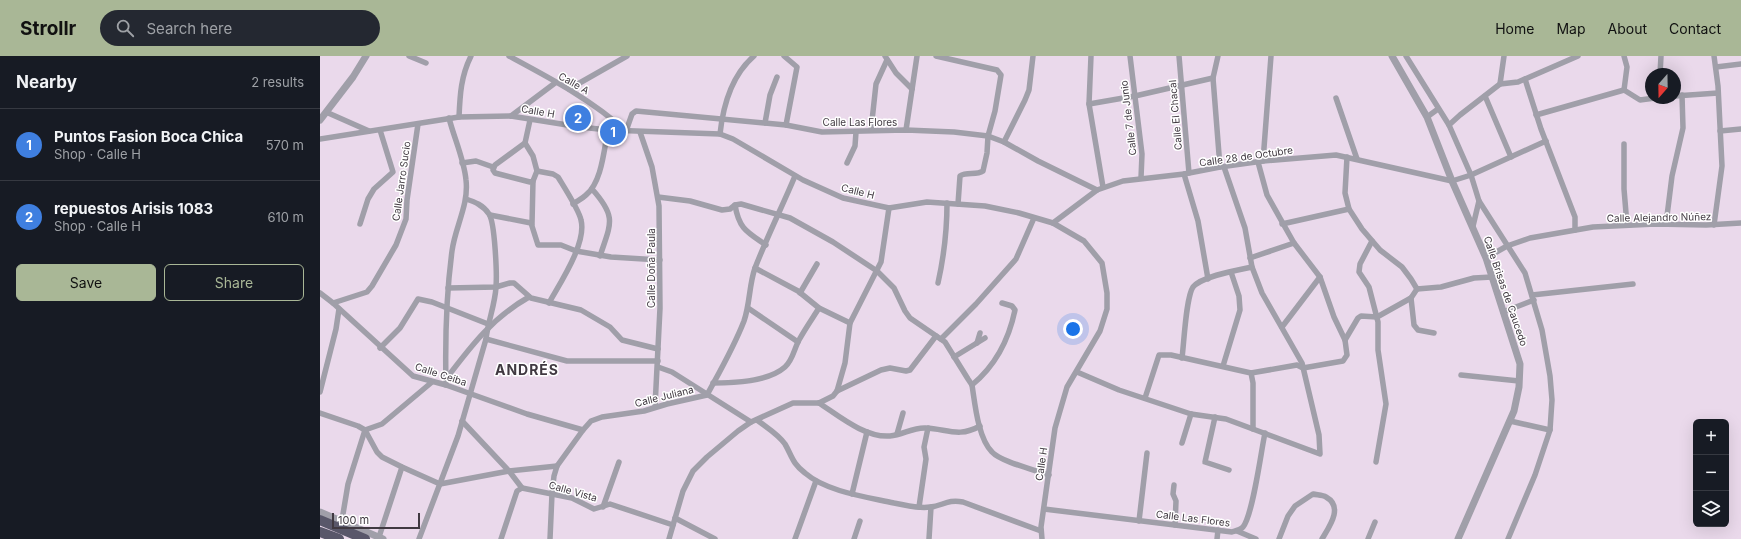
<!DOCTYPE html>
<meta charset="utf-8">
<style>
:root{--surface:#171b24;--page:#242831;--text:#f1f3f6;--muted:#9ea1a6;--line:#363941;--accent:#a9b796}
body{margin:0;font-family:Inter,sans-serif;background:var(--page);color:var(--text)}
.controls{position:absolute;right:12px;bottom:12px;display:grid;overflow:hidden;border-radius:6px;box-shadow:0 4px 16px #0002}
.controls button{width:36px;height:36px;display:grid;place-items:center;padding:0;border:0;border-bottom:1px solid var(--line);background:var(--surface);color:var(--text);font:20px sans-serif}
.compass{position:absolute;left:1325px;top:12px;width:36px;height:36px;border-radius:50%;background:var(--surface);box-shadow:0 4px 16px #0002;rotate:200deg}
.scale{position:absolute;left:12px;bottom:10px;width:88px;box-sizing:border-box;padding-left:4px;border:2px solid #403941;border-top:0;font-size:11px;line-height:14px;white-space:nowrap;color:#403941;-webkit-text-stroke:3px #fff;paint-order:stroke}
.you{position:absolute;left:753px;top:273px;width:14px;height:14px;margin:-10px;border:3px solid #fff;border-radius:50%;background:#1a73e8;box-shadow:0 0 0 6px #1a73e833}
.badge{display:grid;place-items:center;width:26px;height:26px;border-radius:50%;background:var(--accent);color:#fff;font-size:13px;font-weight:700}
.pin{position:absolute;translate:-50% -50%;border:2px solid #fff;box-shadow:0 1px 4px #0006}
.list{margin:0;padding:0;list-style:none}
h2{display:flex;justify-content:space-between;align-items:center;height:52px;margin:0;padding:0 16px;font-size:17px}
h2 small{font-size:13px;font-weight:400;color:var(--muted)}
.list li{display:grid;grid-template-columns:26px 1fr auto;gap:12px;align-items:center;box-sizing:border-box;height:72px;padding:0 16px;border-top:1px solid var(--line)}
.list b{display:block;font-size:15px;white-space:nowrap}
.list p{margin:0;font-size:13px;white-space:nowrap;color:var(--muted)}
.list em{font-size:13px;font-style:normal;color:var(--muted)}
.actions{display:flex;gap:8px;padding:12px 16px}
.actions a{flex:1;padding:9px 0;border:1px solid var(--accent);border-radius:6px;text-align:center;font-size:14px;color:var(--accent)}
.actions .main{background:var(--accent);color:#111}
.icon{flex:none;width:22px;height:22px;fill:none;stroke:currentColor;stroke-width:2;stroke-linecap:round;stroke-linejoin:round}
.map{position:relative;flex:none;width:1421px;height:483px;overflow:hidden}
header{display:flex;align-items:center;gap:24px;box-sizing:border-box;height:56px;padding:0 20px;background:var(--accent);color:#111}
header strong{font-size:19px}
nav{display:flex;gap:22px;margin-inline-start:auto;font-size:14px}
.search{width:280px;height:36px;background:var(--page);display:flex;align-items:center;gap:10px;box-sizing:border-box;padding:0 14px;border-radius:22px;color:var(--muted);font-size:15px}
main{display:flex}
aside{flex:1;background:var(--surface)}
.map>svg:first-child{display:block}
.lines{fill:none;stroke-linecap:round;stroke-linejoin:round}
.minor{stroke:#a09fa9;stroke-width:5.5}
.tertiary{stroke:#a09fa9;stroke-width:7}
.motorway{stroke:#59576a;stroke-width:10}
.labels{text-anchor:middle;stroke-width:3;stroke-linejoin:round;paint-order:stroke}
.street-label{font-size:10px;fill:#403941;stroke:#fff}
.district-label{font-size:14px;font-weight:bold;letter-spacing:1px;fill:#403941;stroke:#fff}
</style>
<header>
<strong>Strollr</strong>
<div class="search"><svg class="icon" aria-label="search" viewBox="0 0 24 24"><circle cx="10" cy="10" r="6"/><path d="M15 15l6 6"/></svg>Search here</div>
<nav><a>Home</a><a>Map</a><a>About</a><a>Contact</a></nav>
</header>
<main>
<aside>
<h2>Nearby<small>2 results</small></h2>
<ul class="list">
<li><span class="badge" style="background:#3f7fe0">1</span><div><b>Puntos Fasion Boca Chica</b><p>Shop · Calle H</p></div><em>570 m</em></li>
<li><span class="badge" style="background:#3f7fe0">2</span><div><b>repuestos Arisis 1083</b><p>Shop · Calle H</p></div><em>610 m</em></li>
</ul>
<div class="actions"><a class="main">Save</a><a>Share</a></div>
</aside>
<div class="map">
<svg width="1421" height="483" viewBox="0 0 1421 483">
<rect width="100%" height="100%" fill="#ead9eb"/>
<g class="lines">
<g class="minor">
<path d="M89,0l17,7"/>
<path d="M189,0c41,22 83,44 117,75l6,-17 4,-3 150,14 36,7 84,-2 48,2 34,4 16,6 34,19 59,29"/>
<path d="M464,0l13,11 -11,58"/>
<path d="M565,0l11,17 16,16"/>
<path d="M616,0l61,14 4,5 -6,36 -7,25 -1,17 -4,18c-7,5 -16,0 -23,5l-2,28"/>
<path d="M771,0l-2,48 14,83"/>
<path d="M810,0l12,98 -1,24"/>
<path d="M859,0l10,117"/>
<path d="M898,0l-5,22 7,89"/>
<path d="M1086,0l43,69 22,50 8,26 -6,25"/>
<path d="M1304,0l3,11 -3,23 16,10 15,-2"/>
<path d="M1396,11l25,-3"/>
<path d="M1340,18l1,-18"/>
<path d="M1205,23l16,50 34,88v13"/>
<path d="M1180,28l18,-2 60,-26"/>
<path d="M249,33l58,-33"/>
<path d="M1165,40l26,61"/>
<path d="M1355,40l43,-3"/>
<path d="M1016,42l21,61"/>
<path d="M769,48l46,-8 78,-18"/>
<path d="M6,56l43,19"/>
<path d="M1216,59l88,-25"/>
<path d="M191,60l44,-33"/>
<path d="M139,61c1,-23 2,-41 12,-61"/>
<path d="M1107,61l11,-8"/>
<path d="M210,64l-5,23 8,13 4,15 -4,10 -1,43"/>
<path d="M445,67l5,-28 7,-18"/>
<path d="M1129,69l11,-10 40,-31 4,-28"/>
<path d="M551,74l5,-46 11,-24"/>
<path d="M586,74l11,-74"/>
<path d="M1400,75l21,-2"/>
<path d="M320,76l12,35 7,39 1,102 -5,99"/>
<path d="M400,78c3,-28 12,-59 34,-78"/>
<path d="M0,83l139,-22 52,-1 69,11 28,3 112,4 13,5 70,41 40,18 46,10 38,-6 58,4 34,7 34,10 31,18 18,22 5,30v16l-7,22 -33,56 -12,41 -14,99 1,12"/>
<path d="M684,86l21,-42 4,-10 4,-34"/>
<path d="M205,87l-30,22 -2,5 2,3 35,9 3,-1"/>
<path d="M1304,88v45l3,36"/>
<path d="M1027,101l-2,36 4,16 13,20 18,21 22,17 9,12 6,10 24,-2 33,-9 18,-1"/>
<path d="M943,105l8,-105"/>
<path d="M938,106l9,33 27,48 26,34 14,40 11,23"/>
<path d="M142,107l14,-2 17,6"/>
<path d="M527,107l8,-17 1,-14"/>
<path d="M217,115l16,3 5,3c6,10 21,33 23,43 6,23 -21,63 -32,83"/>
<path d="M864,118l14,47 10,58"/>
<path d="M272,133c25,28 19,34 8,67"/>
<path d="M338,141l32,4 32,9 8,-1 5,-4 6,-1 49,14 43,24 44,29 17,17 11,23 5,7 35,24 23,37 4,6c3,19 6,53 20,67 9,10 43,18 57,23"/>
<path d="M1159,145l46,72 17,57 8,46 2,24 -2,30 -15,45 -27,64"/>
<path d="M253,148c4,-3 9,-5 13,-9 16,-13 18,-46 22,-65"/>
<path d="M415,149c4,24 12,27 31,40"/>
<path d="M170,159l41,8 7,22h23l15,6 35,6 49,3"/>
<path d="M733,167l44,-33 26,-9 61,-7 36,-7 43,-6 73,-6 116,26 19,-6 75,-34"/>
<path d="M40,168l8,-25 6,-10 19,-17 -13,-42"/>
<path d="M962,168l67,-15"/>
<path d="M1346,168l6,-48 11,-48 -1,-33"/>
<path d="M1394,169l8,-59 -4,-80 -4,-30"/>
<path d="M1052,185l-12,23 -1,8 10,15 9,35v28l8,54 -10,58"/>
<path d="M930,202l44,-15"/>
<path d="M1166,202l21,-12 23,-8 63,-11 62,-3 51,1 35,-2"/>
<path d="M435,212l43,23 21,17 31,15"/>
<path d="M618,227c6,-27 9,-52 9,-80"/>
<path d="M128,232l48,-1 14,-4h4l17,15 50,12 29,17 12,13 36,9"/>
<path d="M0,237l13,10 80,73 33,9 81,29 56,16"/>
<path d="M480,237l17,-29"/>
<path d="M1212,239l101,-11"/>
<path d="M1091,242l3,27 4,5 16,3"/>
<path d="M13,247l34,-11 5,-6 24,-41 10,-26 1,-19 11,-76"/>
<path d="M428,252l50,34"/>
<path d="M1183,256l31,-12"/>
<path d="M962,271l38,-50"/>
<path d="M166,283l81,22h91"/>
<path d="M621,283l35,-35 40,-45 18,-41"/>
<path d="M657,287l3,-10"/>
<path d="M60,292l20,-20 18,-29 14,3 56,22"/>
<path d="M634,301l31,-19"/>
<path d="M862,302c2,-15 4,-61 11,-71 9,-11 45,-17 59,-20"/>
<path d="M903,310l17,-56 -1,-14 -8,-24"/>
<path d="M338,311l14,5 79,50"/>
<path d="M757,316l42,18 72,24 35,5 94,35 -1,-19 -17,-72 -40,-70 -10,-26 -7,-39 -21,-61"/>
<path d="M931,317l46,-8 6,3 40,-7 4,-6 -2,-15 13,-22 3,-2 16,1 34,-19 6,-9"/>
<path d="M1141,319l58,6"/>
<path d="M126,323c25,-33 46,-61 83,-82"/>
<path d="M393,327c21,0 55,-1 72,-16 8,-7 9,-18 14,-27 6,-11 13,-21 20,-32"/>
<path d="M126,329c-1,-45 0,-89 6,-134 3,-24 17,-46 14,-71 -2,-21 -12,-42 -17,-62"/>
<path d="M652,329c23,-19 37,-46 43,-75l-3,-4 -10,-3"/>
<path d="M517,335l44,-21 9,-2 16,3 4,-1 26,-34"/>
<path d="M0,336l16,-63 3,-20"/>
<path d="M825,342l14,-43h12l80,18 2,10v46"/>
<path d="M499,347c20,13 46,35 71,33 13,-1 23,-9 36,-8 21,1 33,10 54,-2"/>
<path d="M0,357l38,13 7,4 12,22 5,5 20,10 38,17 69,-13 48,-5"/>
<path d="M895,361l-10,45 24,8"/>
<path d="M437,364c9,7 21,14 28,24 7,12 7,19 20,29 22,19 62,24 89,30 12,2 24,6 36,4 13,-1 17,-8 33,-5l78,29"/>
<path d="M142,365l47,50 13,17"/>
<path d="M1190,365l40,9"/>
<path d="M45,374l17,-6 50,-42"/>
<path d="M577,378l6,-21"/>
<path d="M862,387l9,-29"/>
<path d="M854,429l-1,9 3,7 -1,24"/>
<path d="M532,438l15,-62"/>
<path d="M283,451l16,-45"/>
<path d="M599,451l7,-48 -2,-12 4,-19"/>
<path d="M724,453l188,23c3,-1 8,-2 11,-5 10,-12 18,-76 22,-94"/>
<path d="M355,462l40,21"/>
<path d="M22,464l6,-36 17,-54"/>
<path d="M819,465l8,-68"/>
<path d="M917,475l19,8"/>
<path d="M59,481l23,-70"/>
<path d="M99,483l39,-103 28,-97c2,-18 9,-34 10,-52 1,-13 -1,-64 -7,-73 -6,-9 -14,-12 -23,-15"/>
<path d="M181,483l16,-48 5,-3 50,10 22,11 16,-5 63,21"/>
<path d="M230,483l2,-45 2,-18 3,-10 26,-36 8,-9 11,-4 42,-6 23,-7 40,-9c13,-24 27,-48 37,-74 6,-17 5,-36 11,-53 12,-31 27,-61 40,-92"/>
<path d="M349,483l14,-48 10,-20 14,-14 31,-26 13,-9 42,-19h26l14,-7 4,-5 8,-28 5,-40 31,-61 8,-54"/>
<path d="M475,483l21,-58"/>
<path d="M534,483l6,-18"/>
<path d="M609,483l2,-32"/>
<path d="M897,483l1,-9"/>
<path d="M959,483l9,-23 7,-10 18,-12c4,1 10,1 13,3 18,10 3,30 -4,42"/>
<path d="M1048,483l7,-17"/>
</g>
<g class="tertiary">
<path d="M1072,0l35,61 25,64 34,77 34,106 -1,23 -5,24 -56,128"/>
<path d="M0,64l33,-43 13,-21"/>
<path d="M0,456l63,27"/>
</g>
<g class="motorway">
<path d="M0,464l45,19"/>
<path d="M0,476l19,7"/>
</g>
</g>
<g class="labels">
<g class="street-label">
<text transform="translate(254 27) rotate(30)" y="4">Calle A</text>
<text transform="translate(218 55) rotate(10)" y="4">Calle H</text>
<text transform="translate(855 59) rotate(-95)" y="4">Calle El Chacal</text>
<text transform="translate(808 62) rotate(-97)" y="4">Calle 7 de Junio</text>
<text x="540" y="70">Calle Las Flores</text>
<text transform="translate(926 100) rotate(-8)" y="4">Calle 28 de Octubre</text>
<text transform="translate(81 125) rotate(-82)" y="4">Calle Jarro Sucio</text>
<text transform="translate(538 135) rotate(14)" y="4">Calle H</text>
<text transform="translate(1339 161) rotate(-1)" y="4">Calle Alejandro Núñez</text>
<text transform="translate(331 212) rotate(-90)" y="4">Calle Doña Paula</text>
<text transform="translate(1186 235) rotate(71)" y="4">Calle Brisas de Caucedo</text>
<text transform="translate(121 318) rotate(18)" y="4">Calle Ceiba</text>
<text transform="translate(344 340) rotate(-14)" y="4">Calle Juliana</text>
<text transform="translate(721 408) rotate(-82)" y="4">Calle H</text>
<text transform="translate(253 435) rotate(16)" y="4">Calle Vista</text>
<text transform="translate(873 462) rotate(7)" y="4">Calle Las Flores</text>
</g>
<g class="district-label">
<text x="207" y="319">ANDRÉS</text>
</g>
</g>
</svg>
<div class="controls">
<button>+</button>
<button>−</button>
<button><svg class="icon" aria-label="layers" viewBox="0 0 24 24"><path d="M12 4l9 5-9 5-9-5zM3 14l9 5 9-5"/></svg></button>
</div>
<svg class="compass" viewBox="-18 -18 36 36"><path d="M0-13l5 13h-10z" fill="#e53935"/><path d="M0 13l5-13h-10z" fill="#9ea1a6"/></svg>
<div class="scale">100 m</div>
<div class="you"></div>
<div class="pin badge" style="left:293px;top:76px;background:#3f7fe0">1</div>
<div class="pin badge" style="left:258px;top:62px;background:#3f7fe0">2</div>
</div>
</main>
